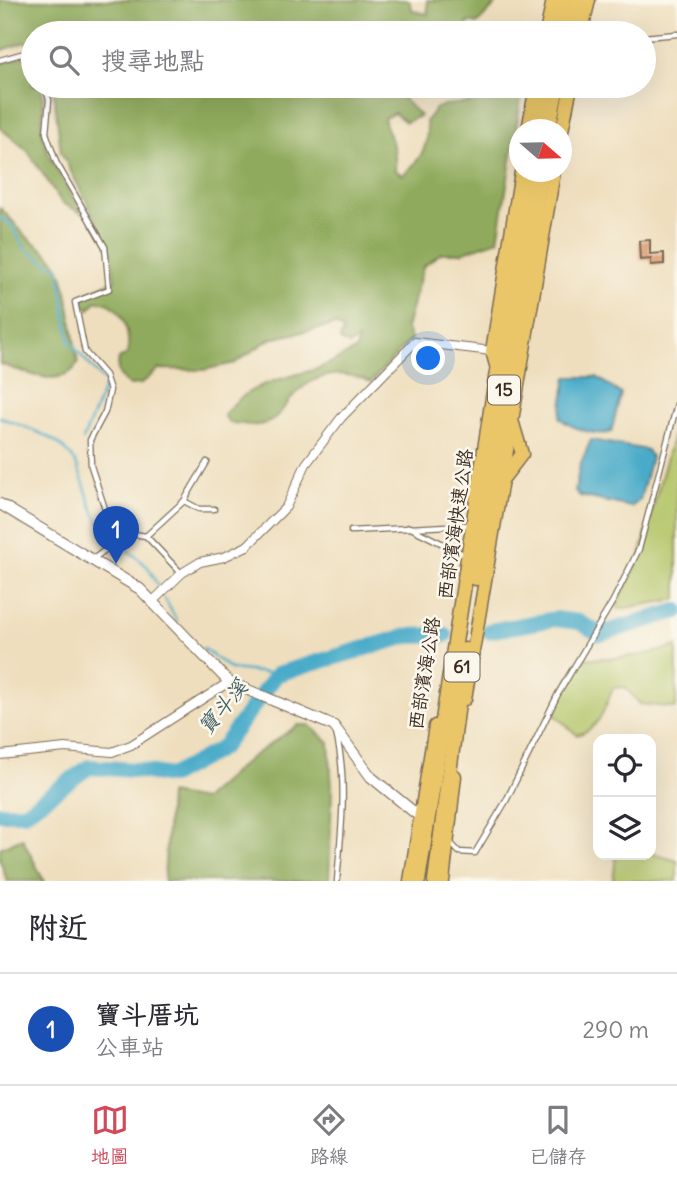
<!DOCTYPE html>
<html lang="zh-TW">
<meta charset="utf-8">
<style>
:root{--surface:#fff;--page:#f7f7f7;--text:#2b2b33;--muted:#7c7c81;--line:#e1e1e2;--accent:#d1495b}
body{margin:0;font-family:Delius,"LXGW WenKai TC",sans-serif;background:var(--page);color:var(--text)}
.controls{position:absolute;right:21px;bottom:21px;display:grid;overflow:hidden;border-radius:14px;box-shadow:0 7px 28px #0002}
.controls button{width:63px;height:63px;display:grid;place-items:center;padding:0;border:0;border-bottom:2px solid var(--line);background:var(--surface);color:var(--text);font:35px sans-serif}
.compass{position:absolute;left:509px;top:119px;width:63px;height:63px;border-radius:50%;background:var(--surface);box-shadow:0 7px 28px #0002;rotate:110deg}
.you{position:absolute;left:429px;top:359px;width:24px;height:24px;margin:-18px;border:5px solid #fff;border-radius:50%;background:#1a73e8;box-shadow:0 0 0 10px #1a73e833}
.badge{display:grid;place-items:center;width:46px;height:46px;border-radius:50%;background:var(--accent);color:#fff;font-size:23px;font-weight:700}
.pin{position:absolute;translate:-50% -58px;filter:drop-shadow(0 2px 4px #0008)}
.pin::after{content:'';position:absolute;top:37px;width:24px;height:21px;background:inherit;clip-path:polygon(0 0,100% 0,50% 100%)}
.list{margin:0;padding:0;list-style:none}
h2{display:flex;justify-content:space-between;align-items:center;height:91px;margin:0;padding:0 28px;font-size:30px}
h2 small{font-size:23px;font-weight:400;color:var(--muted)}
.list li{display:grid;grid-template-columns:46px 1fr auto;gap:21px;align-items:center;box-sizing:border-box;height:112px;padding:0 28px;border-top:2px solid var(--line)}
.list b{display:block;font-size:26px;white-space:nowrap}
.list p{margin:0;font-size:23px;white-space:nowrap;color:var(--muted)}
.list em{font-size:23px;font-style:normal;color:var(--muted)}
.icon{flex:none;width:38px;height:38px;fill:none;stroke:currentColor;stroke-width:2;stroke-linecap:round;stroke-linejoin:round}
.map{position:relative;flex:none;width:677px;height:881px;overflow:hidden}
.search{position:absolute;background:var(--surface);box-shadow:0 7px 28px #0002;left:21px;right:21px;top:21px;height:77px;display:flex;align-items:center;gap:18px;box-sizing:border-box;padding:0 24px;border-radius:38px;color:var(--muted);font-size:26px}
.sheet{height:203px;background:var(--surface)}
nav{display:flex;justify-content:space-around;align-items:center;box-sizing:border-box;height:98px;border-top:2px solid var(--line);background:var(--surface);font-size:19px;color:var(--muted)}
nav a{display:grid;justify-items:center;gap:4px}
nav .on{color:var(--accent)}
.map>svg:first-child{display:block}
.green{fill:#b4c568;stroke:#787843;stroke-width:2}
.forest{fill:#8faa5c;stroke:#656a3d;stroke-width:2}
.water{fill:#4aabc9;stroke:#426a74;stroke-width:2}
.lines{fill:none;stroke-linecap:round;stroke-linejoin:round}
.stream{stroke:#4aabc9;stroke-width:2.5}
.river{stroke:#4aabc9;stroke-width:16}
.building{fill:#d89568}
.service-casing{stroke:#7a6956;stroke-width:7}
.minor-casing{stroke:#7a6956;stroke-width:10}
.tertiary-casing{stroke:#7a6956;stroke-width:12}
.primary-casing{stroke:#7a6956;stroke-width:15}
.trunk-casing{stroke:#7a6956;stroke-width:17}
.service{stroke:#fff;stroke-width:4.5}
.minor{stroke:#fff;stroke-width:8}
.tertiary{stroke:#fff;stroke-width:10}
.primary{stroke:#eac669;stroke-width:12}
.trunk{stroke:#eac669;stroke-width:14}
.labels{text-anchor:middle;stroke-width:5;stroke-linejoin:round;paint-order:stroke}
.shield{fill:#fbf7ec;stroke:#75685c;stroke-width:2}
.shield-label{font-size:18px;font-weight:bold;fill:#3b2a1e}
.street-label{font-size:19px;fill:#3b2a1e;stroke:#fbf7ec}
.water-label{font-size:21px;font-style:italic;fill:#415e62;stroke:#fbf7ec}
</style>
<div class="map">
<svg width="677" height="881" viewBox="0 0 677 881">
<rect width="100%" height="100%" fill="#fbf7ec"/>
<filter id="ink" filterUnits="userSpaceOnUse"><feTurbulence type="fractalNoise" baseFrequency=".0143" numOctaves="2"/><feDisplacementMap in="SourceGraphic" scale="14" xChannelSelector="R" yChannelSelector="G"/><feConvolveMatrix kernelMatrix="1 2 1 2 8 2 1 2 1" color-interpolation-filters="sRGB"/></filter>
<filter id="wash" filterUnits="userSpaceOnUse"><feTurbulence type="fractalNoise" baseFrequency=".00686" numOctaves="4" result="noise"/><feDisplacementMap in="SourceGraphic" scale="28" xChannelSelector="R" yChannelSelector="G"/><feGaussianBlur stdDeviation="1.57" result="paint"/><feColorMatrix in="noise" values="0 0 0 0 0 0 0 0 0 0 0 0 0 0 0 0 0 1.4 0 .05"/><feComposite in="paint" operator="in"/></filter>
<g filter="url(#wash)">
<rect width="100%" height="100%" fill="#eedebd"/>
<g class="green">
<path d="M677,420v179l-59,10v-9l20,-37z"/>
<path d="M677,646l-1,62 -36,-4 -15,-17 -12,1c-9,21 -13,41 -36,47l-23,-21 9,-25 19,-31c34,2 63,-1 95,-12z"/>
<path d="M651,853l26,8v20h-64l3,-26z"/>
</g>
<g class="forest">
<path d="M0,0h409l4,11 15,3 -1,-14h73l-23,24 -9,-2 -1,11h-434v11l-8,-2 -25,9z"/>
<path d="M25,56l8,8v22h8c6,20 -3,39 4,59 8,23 25,46 37,68l-20,-10 -35,-53 -27,-22v-64z"/>
<path d="M53,86h338l29,30 -14,6 -12,-9 -10,5c4,24 13,22 11,52l8,5c18,-16 27,-29 23,-54l9,-12 9,-4 25,-2 29,-17h25l-25,154 -37,13h-20l-18,14 -17,61 5,11 -40,43c-32,-14 -60,-8 -82,19 -6,7 -10,16 -18,20 -14,8 -27,2 -42,2l-5,-8c23,-32 56,-35 92,-46 14,-5 27,-13 40,-19l2,-10 -9,5 -9,-5 3,-10 -8,-5 -65,14 -35,24 -32,7 -44,-1 -18,15 -12,1c-10,-8 -13,-13 -10,-26l9,-5c2,-23 -6,-55 -33,-52l-6,8 -7,-7 5,-10 28,-13 -5,-32 -49,-96z"/>
<path d="M0,208c10,9 17,19 26,28 11,10 25,17 32,30 12,23 14,70 20,97 -16,28 -53,9 -78,1z"/>
<path d="M298,725h11l20,17 3,47 -3,92h-165l5,-87 34,6 47,-42z"/>
<path d="M22,838l22,43h-37l-7,-21v-12z"/>
</g>
<g class="water">
<path d="M567,377h30l24,17 -10,38c-15,5 -40,-4 -51,-14z"/>
<path d="M591,440l56,10 4,7 -11,43 -9,7 -51,-11 -5,-5 5,-26z"/>
</g>
<g class="lines">
<g class="stream">
<path d="M0,219l9,3 17,28 33,19 11,74 36,40 -23,57"/>
<path d="M0,417c25,11 61,19 75,45 14,26 13,54 36,74"/>
<path d="M123,546l25,21 10,19"/>
<path d="M165,599l12,22"/>
<path d="M202,648l29,21 46,5"/>
</g>
<g class="river">
<path d="M489,631l66,-12 24,3 21,12 77,-23"/>
<path d="M0,813h24l65,-46 45,3 37,6 51,-28 55,-74 130,-38 38,-1"/>
</g>
</g>
<g id="blocks">
<path class="building" d="M650,240v14l14,-1v11l-13,1v-6l-11,1 -1,-19z"/>
</g>
</g>
<g filter="url(#ink)">
<use href="#blocks" fill-opacity="0" stroke="#7a6956" stroke-width="2"/>
<g class="lines">
<defs>
<g id="service">
<path d="M644,37l33,-3"/>
<path d="M0,60l28,-8 5,5"/>
<path d="M45,86l4,14 -3,33 10,29 49,85 4,42 -34,13 10,50 20,23 5,15 -5,22 -15,28 1,26 15,46 21,21"/>
<path d="M184,501l23,-39"/>
<path d="M409,527l54,27"/>
<path d="M351,531l116,-6"/>
<path d="M146,536l38,-35 15,8h15"/>
<path d="M92,560l35,-27 19,3 35,37"/>
<path d="M336,733c12,48 5,99 1,148"/>
<path d="M449,841l10,11 16,1 31,-52 52,-107 55,-93 26,-52 38,-145"/>
</g>
<g id="minor">
<path d="M154,600l28,-27 18,-11 24,-5 23,-11 39,-39 20,-43 35,-46 74,-76 77,9"/>
<path d="M0,755l65,-7 47,4 19,-7 98,-63"/>
</g>
<path id="tertiary" d="M0,504l140,85 89,93 105,44 37,51 49,40"/>
<g id="primary">
<path d="M546,33l7,-33"/>
<path d="M581,33l8,-33"/>
<path d="M528,130l8,-44"/>
<path d="M562,131l9,-45"/>
<path d="M497,369l-5,-18 29,-179"/>
<path d="M489,497l33,-43 -17,-57"/>
<path d="M465,699l89,-527"/>
<path d="M410,881l25,-155"/>
<path d="M443,881l12,-105"/>
</g>
<g id="trunk">
<path d="M556,33l8,-33"/>
<path d="M570,33l8,-33"/>
<path d="M536,130l7,-44"/>
<path d="M548,130l9,-44"/>
<path d="M476,578l65,-406"/>
<path d="M418,881l110,-709"/>
<path d="M435,881l30,-231"/>
</g>
</defs>
<use href="#service" class="service-casing"/>
<use href="#minor" class="minor-casing"/>
<use href="#tertiary" class="tertiary-casing"/>
<use href="#primary" class="primary-casing"/>
<use href="#trunk" class="trunk-casing"/>
<use href="#service" class="service"/>
<use href="#minor" class="minor"/>
<use href="#tertiary" class="tertiary"/>
<use href="#primary" class="primary"/>
<use href="#trunk" class="trunk"/>
</g>
</g>
<g class="labels">
<g class="shield">
<rect x="488" y="375.5" width="32" height="29" rx="5"/>
<rect x="444.5" y="652.5" width="35" height="29" rx="5"/>
</g>
<g class="shield-label">
<text x="504" y="396">15</text>
<text x="462" y="673">61</text>
</g>
<g class="street-label">
<text transform="translate(455 524) rotate(-82)" y="7">西部濱海快速公路</text>
<text transform="translate(424 673) rotate(-81)" y="7">西部濱海公路</text>
</g>
<g class="water-label">
<text transform="translate(223 707) rotate(-50)" y="7">寶斗溪</text>
</g>
</g>
</svg>
<div class="controls">
<button><svg class="icon" aria-label="locate" viewBox="0 0 24 24"><circle cx="12" cy="12" r="6"/><path d="M12 2v4M12 18v4M2 12h4M18 12h4"/></svg></button>
<button><svg class="icon" aria-label="layers" viewBox="0 0 24 24"><path d="M12 4l9 5-9 5-9-5zM3 14l9 5 9-5"/></svg></button>
</div>
<svg class="compass" viewBox="-18 -18 36 36"><path d="M0-13l5 13h-10z" fill="#e53935"/><path d="M0 13l5-13h-10z" fill="#7c7c81"/></svg>
<div class="you"></div>
<div class="pin badge" style="left:116px;top:564px;background:#1a4fb4">1</div>
<div class="search"><svg class="icon" aria-label="search" viewBox="0 0 24 24"><circle cx="10" cy="10" r="6"/><path d="M15 15l6 6"/></svg>搜尋地點</div>
</div>
<section class="sheet">
<h2>附近<small></small></h2>
<ul class="list">
<li><span class="badge" style="background:#1a4fb4">1</span><div><b>寶斗厝坑</b><p>公車站</p></div><em>290 m</em></li>
</ul>
</section>
<nav>
<a class="on"><svg class="icon" aria-label="map" viewBox="0 0 24 24"><path d="M3 6l6-2 6 2 6-2v14l-6 2-6-2-6 2zM9 4v14M15 6v14"/></svg>地圖</a>
<a><svg class="icon" aria-label="directions" viewBox="0 0 24 24"><path d="M12 3l9 9-9 9-9-9zM9 14v-3h6M13 9l2 2-2 2"/></svg>路線</a>
<a><svg class="icon" aria-label="saved" viewBox="0 0 24 24"><path d="M7 4h10v16l-5-4-5 4z"/></svg>已儲存</a>
</nav>
